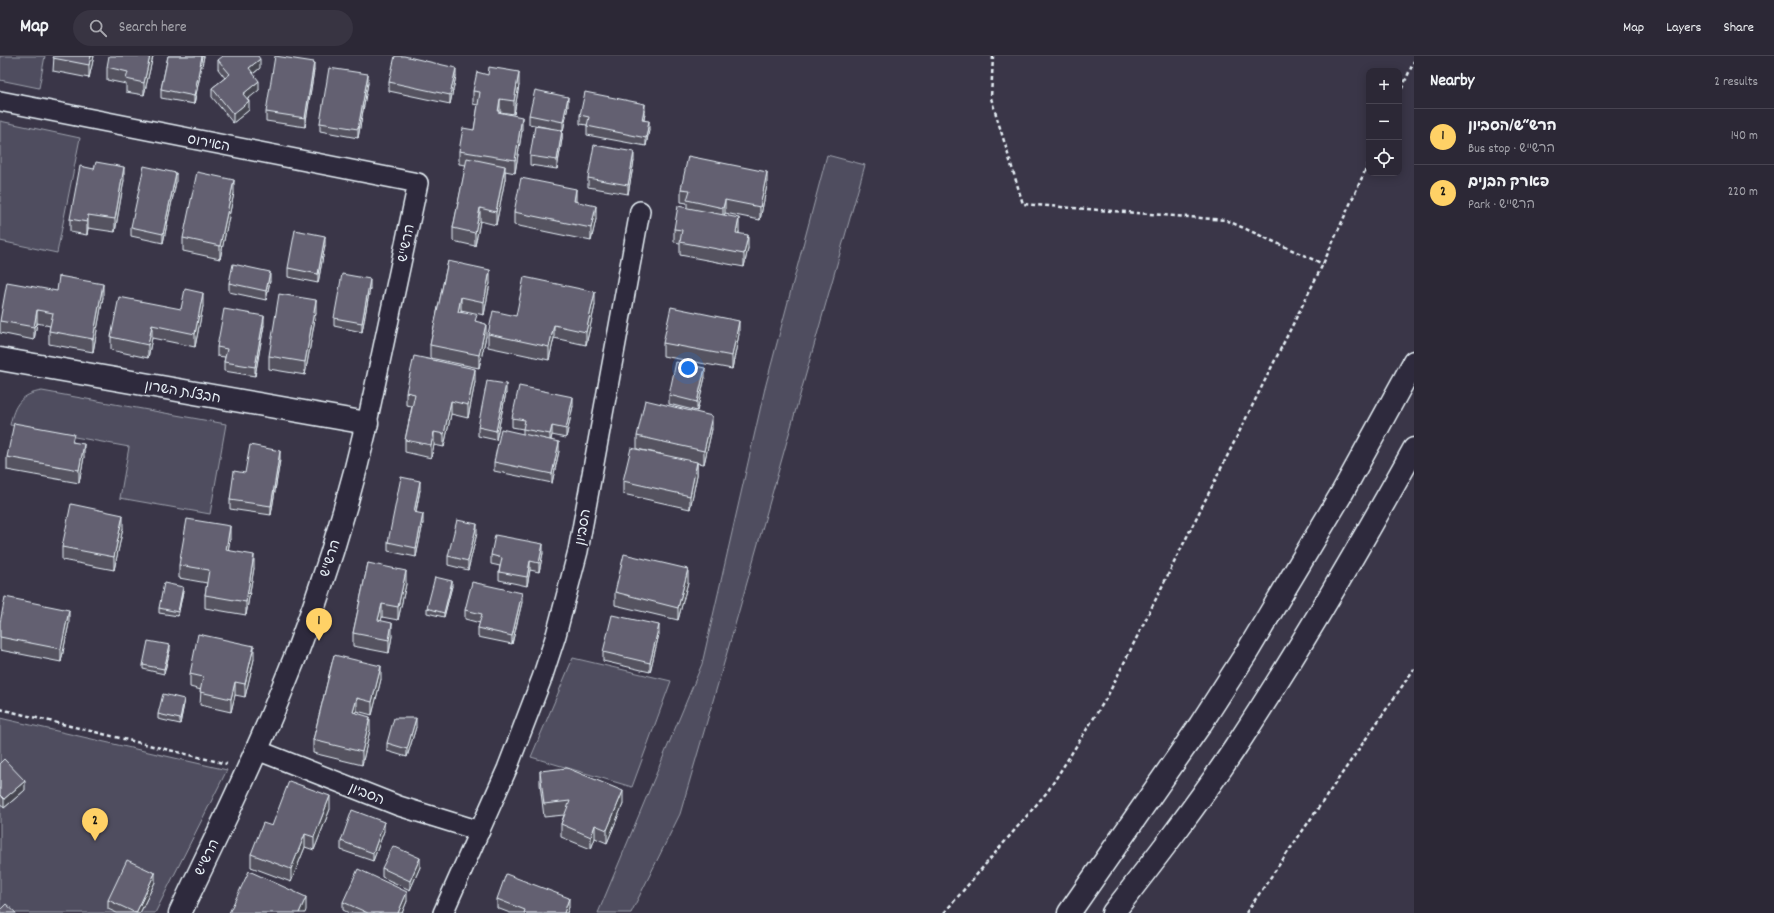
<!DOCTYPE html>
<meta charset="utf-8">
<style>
:root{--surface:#2c2836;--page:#383442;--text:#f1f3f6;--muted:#a6a6ad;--line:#484451;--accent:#ffd166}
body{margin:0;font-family:Dekko,"Playpen Sans Hebrew",sans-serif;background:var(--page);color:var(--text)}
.controls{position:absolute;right:12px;top:12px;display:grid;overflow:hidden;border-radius:8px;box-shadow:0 2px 10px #0003}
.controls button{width:36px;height:36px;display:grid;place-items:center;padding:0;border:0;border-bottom:1px solid var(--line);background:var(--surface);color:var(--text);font:20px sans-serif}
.you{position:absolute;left:688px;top:312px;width:14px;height:14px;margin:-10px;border:3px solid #fff;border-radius:50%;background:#1a73e8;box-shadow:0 0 0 6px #1a73e833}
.badge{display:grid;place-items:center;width:26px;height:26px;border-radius:50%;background:var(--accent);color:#111;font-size:13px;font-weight:700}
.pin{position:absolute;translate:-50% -33px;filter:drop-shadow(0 1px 2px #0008)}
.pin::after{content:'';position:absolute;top:21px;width:14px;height:12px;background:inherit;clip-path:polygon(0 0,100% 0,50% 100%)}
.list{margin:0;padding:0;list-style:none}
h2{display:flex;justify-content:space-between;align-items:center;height:52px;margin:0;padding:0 16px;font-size:17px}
h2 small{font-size:13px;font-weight:400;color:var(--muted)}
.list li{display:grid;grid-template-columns:26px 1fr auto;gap:12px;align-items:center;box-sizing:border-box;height:56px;padding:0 16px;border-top:1px solid var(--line)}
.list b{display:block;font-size:15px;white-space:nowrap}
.list p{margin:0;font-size:13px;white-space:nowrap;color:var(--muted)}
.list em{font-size:13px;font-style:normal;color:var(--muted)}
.icon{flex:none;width:22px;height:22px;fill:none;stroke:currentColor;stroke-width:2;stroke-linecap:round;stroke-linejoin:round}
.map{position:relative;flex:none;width:1414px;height:857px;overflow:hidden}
header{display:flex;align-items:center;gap:24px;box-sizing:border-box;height:56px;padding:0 20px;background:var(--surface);border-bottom:1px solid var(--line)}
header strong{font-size:19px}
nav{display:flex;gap:22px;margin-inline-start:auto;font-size:14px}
.search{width:280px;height:36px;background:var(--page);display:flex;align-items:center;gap:10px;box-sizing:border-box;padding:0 14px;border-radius:22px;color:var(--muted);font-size:15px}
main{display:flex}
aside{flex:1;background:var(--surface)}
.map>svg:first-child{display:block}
.green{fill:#504e5f;stroke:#9ca0ac}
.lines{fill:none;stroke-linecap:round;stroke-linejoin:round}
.street-casing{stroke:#e8f1f8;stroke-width:22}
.secondary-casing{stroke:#e8f1f8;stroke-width:25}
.path{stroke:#e8f1f8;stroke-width:2.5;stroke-dasharray:4 3;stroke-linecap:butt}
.street{stroke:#2f2a3d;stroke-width:19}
.secondary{stroke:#2f2a3d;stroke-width:22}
.wall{fill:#555361;stroke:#e8f1f8}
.shaded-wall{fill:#45444f;stroke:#e8f1f8}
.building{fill:#636171;stroke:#e8f1f8}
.labels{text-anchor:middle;stroke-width:3;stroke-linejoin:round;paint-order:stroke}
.street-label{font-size:14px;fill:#e8f1f8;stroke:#2f2a3d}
</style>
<header>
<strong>Map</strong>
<div class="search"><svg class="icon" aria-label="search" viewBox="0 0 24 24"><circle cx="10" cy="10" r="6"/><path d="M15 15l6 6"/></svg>Search here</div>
<nav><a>Map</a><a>Layers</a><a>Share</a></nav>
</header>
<main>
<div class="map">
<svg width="1414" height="857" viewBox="0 0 1414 857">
<rect width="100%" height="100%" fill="#3a3648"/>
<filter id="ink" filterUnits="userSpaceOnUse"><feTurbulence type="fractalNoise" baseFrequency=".025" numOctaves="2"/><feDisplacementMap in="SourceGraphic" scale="8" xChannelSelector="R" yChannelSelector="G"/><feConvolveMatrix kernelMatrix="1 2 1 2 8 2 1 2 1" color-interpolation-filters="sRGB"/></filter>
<g filter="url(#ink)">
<g class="green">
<path d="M0,0h45l-6,32 -39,-8z"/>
<path d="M0,65l80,17 -23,115 -57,-12z"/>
<path d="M827,99l38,10 -132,467 -53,182 -49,99h-33l104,-249 63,-276z"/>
<path d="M42,335l184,33 -16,90 -90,-16 9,-51 -119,-22c4,-20 11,-31 32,-34z"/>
<path d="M573,602l98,23 -39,106 -101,-30z"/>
<path d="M0,662l227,52 -72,143h-155z"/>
</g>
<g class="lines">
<defs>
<g id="street">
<path d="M0,45l418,82 -51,240"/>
<path d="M257,694l142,56 81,25"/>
<path d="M443,857l64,-144 35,-91 14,-43 22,-84 62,-340"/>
</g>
<g id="secondary">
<path d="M0,303l367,64c-22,95 -52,189 -90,279 -29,72 -64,141 -97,211"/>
<path d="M1069,857l131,-188 47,-73 95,-159 72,-131"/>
<path d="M1113,857c42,-54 84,-108 122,-165 64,-97 123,-198 179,-299"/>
</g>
</defs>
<use href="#street" class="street-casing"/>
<use href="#secondary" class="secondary-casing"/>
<g class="path">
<path d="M993,0l-2,42 32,106 203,16 97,44"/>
<path d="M1399,39l15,-34"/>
<path d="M0,653l227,55"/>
<path d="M944,857l104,-122 59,-94 216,-433 46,-102"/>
<path d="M1246,857l168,-244"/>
</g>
<use href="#street" class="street"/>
<use href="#secondary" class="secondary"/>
</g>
<g class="wall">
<path d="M54,0h40l-5,22 -36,-7z"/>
<path d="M153,0l-9,39 -18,-3v-8l-19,-4v-13z"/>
<path d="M168,0h36l-10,48 -33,-6v-9z"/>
<path d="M218,4l42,8 -7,6 6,16 -12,9 2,11 -16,13 -21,-26v-9l13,-10 -7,-9z"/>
<path d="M314,14l-9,57 -39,-6v-9z"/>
<path d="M456,20l-6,28 -61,-13v-9z"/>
<path d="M368,27l-10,55 -38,-7v-8z"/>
<path d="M519,29l-5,29 -14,-2v1l22,17 -7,43 -10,-2v8l-9,46 -16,-4 -5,25 -22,-5v-13l13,-63 -7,-1v-13l15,-21 4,-25 -5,-1v-13z"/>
<path d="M568,50l-5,25h-1v8l-5,30 -27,-4v-9l24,-27 -25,-5v-9z"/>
<path d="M645,57l-1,7 5,10 -3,16 -59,-11v-10l-7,-1v-9z"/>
<path d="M634,105l-6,33 -40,-7v-9z"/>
<path d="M124,124l-9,52 -27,-4 -1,7 -17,-3v-13z"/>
<path d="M176,126l-13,61 -32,-7v-9z"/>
<path d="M767,129l-7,35 -35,-7 -1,2 15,16v2l9,15 -4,19 -64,-12v-12l-6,-1v-13l13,-22v-4l-6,-1v-13z"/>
<path d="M234,137l-14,66 -37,-8v-13z"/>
<path d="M576,146l20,17 -5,22 -77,-16v-13z"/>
<path d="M325,189l-7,38 -30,-6v-9z"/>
<path d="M448,205l42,22 -6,32 -23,-5v2l16,10 9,14 -7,32 -49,-10v-13z"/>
<path d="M270,225l-4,19 -37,-8v-9z"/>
<path d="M370,232l-8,44 -28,-6v-8z"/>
<path d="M57,235l46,6 -10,55 -44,-8v-13l1,-5 -13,-3 -3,17 -34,-7v-12z"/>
<path d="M595,249l-9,40 -32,-7 -5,22 -61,-13v-13l28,-18z"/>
<path d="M203,250l-8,41 -43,-9 -4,20 -37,-8v-13l70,-28z"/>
<path d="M316,257l-11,62 -36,-6v-13z"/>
<path d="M264,269l-9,51 -31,-5v-9l1,-5 -8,-1v-9z"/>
<path d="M739,278l-7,35 -69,-13v-13z"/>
<path d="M705,321l-8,34 -28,-7v-9z"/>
<path d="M475,326l-7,36 -17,-4 -7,33 -10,-2 -3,13 -26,-6v-12l7,-34 -6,-1v-13z"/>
<path d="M506,337l-10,47 -18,-4v-9z"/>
<path d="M573,350l-7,32 -14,-3 -1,5 8,11 -7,32 -58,-12v-9l29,-28v-5l-11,-2v-9z"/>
<path d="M712,373l-8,35 -7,-1v12l-7,34 -67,-15v-13l38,-27 -24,-5v-13z"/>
<path d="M74,386l10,15 -5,26 -72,-13v-13z"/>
<path d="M280,404l-9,55 -41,-6v-9l15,-27z"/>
<path d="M420,434l-4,22 7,11 -7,34 -28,-6v-9z"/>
<path d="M123,472l-9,42 -52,-10v-13z"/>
<path d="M477,477l-9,37 -20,-5v-9z"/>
<path d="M230,483l-2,12 26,17 -8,47 -41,-7v-13l2,-12 -28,-5v-13z"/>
<path d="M543,497l-4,19 -9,-2 -3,16 -28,-6v-8l1,-6 -9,-2v-9z"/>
<path d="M368,507l38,21 -8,36 -16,-3 -1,3 11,16 -3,17 -36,-7v-13z"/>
<path d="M688,526l-10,38 -63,-15v-13z"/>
<path d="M452,530l-8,31 -17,-4v-5z"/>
<path d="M183,535l-5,25 -19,-3v-5z"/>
<path d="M522,546l-10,42 -34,-7v-9l2,-5 -15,-4v-9z"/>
<path d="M0,567h69l-8,39 -61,-12z"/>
<path d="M659,578l-9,38 -47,-11v-9z"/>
<path d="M170,594l-6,24 -21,-5v-4z"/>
<path d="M334,599l47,24 -9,36 -15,-4 -1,2 14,17 -8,35 -49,-12v-13z"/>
<path d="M254,603l-9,38 -10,-2 -4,17 -31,-7 1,-15 -11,-3v-13z"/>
<path d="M184,648l-4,20 -22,-5v-5z"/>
<path d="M416,671l-9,30 -20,-6v-8z"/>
<path d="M0,707l25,27 -21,18 -4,-5z"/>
<path d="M540,715l83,33 -16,39 -12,-5 -4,11 -30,-12v-13l3,-9 -20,2 -4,-33z"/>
<path d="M330,753l-16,41 -9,-3 -14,35 -40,-15v-13l21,-28z"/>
<path d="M384,775l-11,30 -32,-11v-9z"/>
<path d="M420,811l-10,23 -28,-13v-9z"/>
<path d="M155,826l-15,31h-23l-9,-4v-9z"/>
<path d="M497,843l72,8 -2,6h-57l-13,-5z"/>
<path d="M407,845l-5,12h-53l-6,-3v-8z"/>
</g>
<g class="shaded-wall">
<path d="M91,0h3l-5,22v-13z"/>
<path d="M150,0h3l-9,39v-12z"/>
<path d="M202,0h2l-10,48v-8z"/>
<path d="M260,3v9l-11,9v-9z"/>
<path d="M314,6v8l-9,57v-9z"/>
<path d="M456,12v8l-6,28v-9z"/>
<path d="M519,16v13l-5,29v-13z"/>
<path d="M368,18v9l-10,55v-9z"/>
<path d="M259,25v9l-16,13v-9z"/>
<path d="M568,41v9l-5,25v-9z"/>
<path d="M500,43v13l-2,13v-13z"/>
<path d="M249,45v9l-16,13v-9z"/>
<path d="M645,48v9l-3,16v-9z"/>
<path d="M522,61v13l-7,43v-13z"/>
<path d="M649,65v9l-3,16v-8z"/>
<path d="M562,74v9l-5,30v-9z"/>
<path d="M634,96v9l-6,33v-9z"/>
<path d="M505,110v13l-9,46v-13z"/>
<path d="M124,111v13l-9,52v-13z"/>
<path d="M767,116v13l-7,35v-13z"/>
<path d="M176,117v9l-13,61v-9z"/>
<path d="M234,124v13l-14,66v-13z"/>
<path d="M576,133v13l-2,-1z"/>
<path d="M725,144v13l-2,7v-12z"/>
<path d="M596,150v13l-5,22v-13z"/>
<path d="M480,152v13l-5,25v-13z"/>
<path d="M88,159v13l-1,7v-13z"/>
<path d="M739,162v13l-3,15v-13z"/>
<path d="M748,179v13l-4,19v-13z"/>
<path d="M325,180v9l-7,38v-9z"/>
<path d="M490,214v13l-6,32v-13z"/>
<path d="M270,216v9l-4,19v-9z"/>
<path d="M370,223v9l-8,44v-9z"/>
<path d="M103,228v13l-10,55v-13z"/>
<path d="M595,236v13l-9,40v-13z"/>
<path d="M203,237v13l-8,41v-13z"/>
<path d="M461,241v13l-3,14v-12z"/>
<path d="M316,244v13l-11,62v-13z"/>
<path d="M37,254v13l-3,17v-13z"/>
<path d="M264,260v9l-9,51v-9z"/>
<path d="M739,265v13l-7,35v-13z"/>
<path d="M486,268v12l-7,32v-13z"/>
<path d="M152,269v13l-4,20v-13z"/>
<path d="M554,269v13l-5,22v-13z"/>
<path d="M705,312v9l-8,34v-9z"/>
<path d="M475,313v13l-7,36v-13z"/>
<path d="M506,328v9l-10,47v-9z"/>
<path d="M573,341v9l-7,32v-9z"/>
<path d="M451,345v13l-7,33v-13z"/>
<path d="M712,360v13l-8,35v-13z"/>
<path d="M552,370v9l-2,8v-9z"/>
<path d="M434,376v13l-3,13v-13z"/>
<path d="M559,386v9l-7,32v-9z"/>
<path d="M84,388v13l-5,26v-13z"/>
<path d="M280,395v9l-9,55v-9z"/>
<path d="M697,406v13l-7,34v-13z"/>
<path d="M420,425v9l-6,31v-9z"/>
<path d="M423,458v9l-7,34v-9z"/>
<path d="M123,459v13l-9,42v-13z"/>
<path d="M477,468v9l-9,37v-9z"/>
<path d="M230,470v13l-4,24v-13z"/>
<path d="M543,488v9l-4,19v-9z"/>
<path d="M254,499v13l-8,47v-13z"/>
<path d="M530,505v9l-3,16v-9z"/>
<path d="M688,513v13l-10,38v-12z"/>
<path d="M406,515v13l-8,36v-13z"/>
<path d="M452,525v5l-8,31v-4z"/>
<path d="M183,531v4l-5,25v-4z"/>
<path d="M522,537v9l-10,42v-8z"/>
<path d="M382,548v13l-4,16v-13z"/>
<path d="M69,554v13l-8,39v-13z"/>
<path d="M392,567v13l-3,17v-13z"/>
<path d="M659,569v9l-9,38v-9z"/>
<path d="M170,589v5l-6,24v-5z"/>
<path d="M254,590v13l-9,38v-13z"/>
<path d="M381,610v13l-9,36v-13z"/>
<path d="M235,626v13l-4,17v-13z"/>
<path d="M357,642v13l-4,14v-13z"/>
<path d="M184,643v5l-4,20v-5z"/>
<path d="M370,661v13l-8,35v-13z"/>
<path d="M416,662v9l-9,30v-8z"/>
<path d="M25,725v9l-21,18v-9z"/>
<path d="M623,735v13l-16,39v-13z"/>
<path d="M330,740v13l-16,41v-13z"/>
<path d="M384,766v9l-11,30v-8z"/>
<path d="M595,769v13l-4,11v-12z"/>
<path d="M305,778v13l-14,35v-13z"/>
<path d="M420,802v9l-10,23v-9z"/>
<path d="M155,817v9l-15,31h-4z"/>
<path d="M407,836v9l-5,12h-4z"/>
<path d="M306,841v13l-1,3h-6z"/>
<path d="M569,842v9l-2,6h-3z"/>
</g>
<g class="building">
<path d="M54,0h37l-2,9 -36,-7z"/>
<path d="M109,0h41l-6,27 -18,-4 2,-7 -21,-5z"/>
<path d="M168,0h34l-8,40 -33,-7z"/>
<path d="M223,0h35l2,3 -11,9 10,13 -16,13 6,7 -16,13 -21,-26 18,-14 -12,-14z"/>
<path d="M275,0l39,6 -9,56 -39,-6z"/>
<path d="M395,0h9l52,12 -6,27 -61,-13z"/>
<path d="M489,11l30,5 -5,29 -14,-2 -2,13 24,5 -7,43 -56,-9 4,-23 11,2 6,-38 -7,-1 4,-19 11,3z"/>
<path d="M329,12l39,6 -10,55 -38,-6z"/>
<path d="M535,34l33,7 -5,25 -34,-7z"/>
<path d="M585,36l60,12 -3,16 7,1 -3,17 -59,-12 2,-9 -9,-2z"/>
<path d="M535,70l27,4 -5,30 -27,-4z"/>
<path d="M594,89l40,7 -6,33 -40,-7z"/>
<path d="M688,100l79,16 -7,35 -35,-7 -2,8 -36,-8 3,-10 -9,-1z"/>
<path d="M467,102l38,8 -9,46 -16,-4 -5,25 -22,-5z"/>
<path d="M96,106l28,5 -9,52 -27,-4 -1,7 -17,-3 10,-53 14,3z"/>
<path d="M144,110l32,7 -13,61 -32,-7z"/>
<path d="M197,116l37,8 -14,66 -37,-8z"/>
<path d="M521,122l55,11 -2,12 22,5 -5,22 -77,-16z"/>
<path d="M678,150l61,12 -3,15 12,2 -4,19 -64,-12 2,-12 -8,-1z"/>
<path d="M295,174l30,6 -7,38 -30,-6z"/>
<path d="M448,205l42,9 -6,32 -23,-5 -3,15 19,3 -2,6 11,3 -7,31 -49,-10z"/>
<path d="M233,208l37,8 -4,19 -37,-8z"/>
<path d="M342,218l28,5 -8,44 -28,-5z"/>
<path d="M59,220l44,8 -10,55 -44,-8 4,-18 -16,-3 -3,17 -34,-6 7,-39 50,9z"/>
<path d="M524,221l71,15 -9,40 -32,-7 -5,22 -61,-13 5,-23 23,5z"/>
<path d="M185,233l18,4 -8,41 -43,-9 -4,20 -37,-8 8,-40 62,12z"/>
<path d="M279,238l37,6 -11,62 -36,-6z"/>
<path d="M671,251l68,14 -7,35 -69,-13z"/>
<path d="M224,253l40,7 -9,51 -31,-5 3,-13 -10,-2z"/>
<path d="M414,300l61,13 -7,36 -17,-4 -7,33 -10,-2 -3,13 -26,-5 10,-46 -9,-2z"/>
<path d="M676,306l29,6 -8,34 -28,-7z"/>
<path d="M487,325l19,3 -10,47 -18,-4z"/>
<path d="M519,330l54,11 -7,32 -14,-3 -2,8 -27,-5 2,-9 -13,-2z"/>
<path d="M645,344l67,16 -8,35 -67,-15z"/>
<path d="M14,367l60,11 -2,8 12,2 -5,26 -72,-13z"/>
<path d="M501,373l58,13 -7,32 -58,-12z"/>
<path d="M250,389l30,6 -9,55 -41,-6 4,-29 11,2z"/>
<path d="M631,392l66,14 -7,34 -67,-15z"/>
<path d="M401,421l19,4 -6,31 9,2 -7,34 -28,-6z"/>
<path d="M71,448l52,11 -9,42 -52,-10z"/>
<path d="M187,463l43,7 -4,24 28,5 -8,47 -41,-7 4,-25 -30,-5z"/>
<path d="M457,464l20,4 -9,37 -20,-5z"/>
<path d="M495,479l48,9 -4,19 -9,-2 -3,16 -28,-5 3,-14 -11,-3z"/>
<path d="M624,498l64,15 -10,39 -63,-16z"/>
<path d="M368,507l38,8 -8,36 -16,-3 -4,16 14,3 -3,17 -36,-7z"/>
<path d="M435,521l17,4 -8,32 -17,-5z"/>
<path d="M472,526l50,11 -10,43 -34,-8 4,-14 -17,-4z"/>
<path d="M164,527l19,4 -5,25 -19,-4z"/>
<path d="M5,541l64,13 -8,39 -61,-12v-14z"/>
<path d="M612,559l47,10 -9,38 -47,-11z"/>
<path d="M198,578l56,12 -9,38 -10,-2 -4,17 -31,-7 3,-15 -13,-3z"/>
<path d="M148,585l22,4 -6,24 -21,-4z"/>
<path d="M334,599l47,11 -9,36 -15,-4 -4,14 17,5 -8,35 -49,-12z"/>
<path d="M163,638l21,5 -4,20 -22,-5z"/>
<path d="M394,662h22l-9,31 -20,-6z"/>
<path d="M4,703l21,22 -21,18 -4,-4v-32z"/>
<path d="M567,712l56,23 -16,39 -12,-5 -4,12 -30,-13 9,-23 -26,3 -4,-33z"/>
<path d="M289,725l41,15 -16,41 -9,-3 -14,35 -40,-15 12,-31 9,3z"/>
<path d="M352,754l32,12 -11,31 -32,-12z"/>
<path d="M393,790l27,12 -10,23 -28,-13z"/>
<path d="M127,804l28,13 -19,40 -28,-13z"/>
<path d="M358,813l49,23 -9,21h-30l-25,-11z"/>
<path d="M249,815l57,26 -7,16h-70z"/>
<path d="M506,818l63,24 -5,15h-40l1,-3 -28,-11z"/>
<path d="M6,848l10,9h-16v-3z"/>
</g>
</g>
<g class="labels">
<g class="street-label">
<text transform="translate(209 86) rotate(11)" y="5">האירוס</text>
<text transform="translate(405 187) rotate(-78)" y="5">הרש''ש</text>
<text transform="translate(183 335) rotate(10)" y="5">חבצלת השרון</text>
<text transform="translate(582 471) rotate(-80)" y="5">הסביון</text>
<text transform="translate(329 502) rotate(-72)" y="5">הרש''ש</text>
<text transform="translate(367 737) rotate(22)" y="5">הסביון</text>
<text transform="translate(206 801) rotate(-64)" y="5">הרש''ש</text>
</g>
</g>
</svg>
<div class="controls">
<button>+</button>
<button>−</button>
<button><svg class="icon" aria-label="locate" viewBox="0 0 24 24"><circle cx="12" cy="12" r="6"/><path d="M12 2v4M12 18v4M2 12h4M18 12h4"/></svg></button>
</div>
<div class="you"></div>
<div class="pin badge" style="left:319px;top:585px">1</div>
<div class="pin badge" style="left:95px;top:785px">2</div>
</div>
<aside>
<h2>Nearby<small>2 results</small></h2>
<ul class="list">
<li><span class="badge">1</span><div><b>הרש״ש/הסביון</b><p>Bus stop · הרש''ש</p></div><em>140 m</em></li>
<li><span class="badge">2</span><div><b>פארק הבנים</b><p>Park · הרש''ש</p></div><em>220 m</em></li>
</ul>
</aside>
</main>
